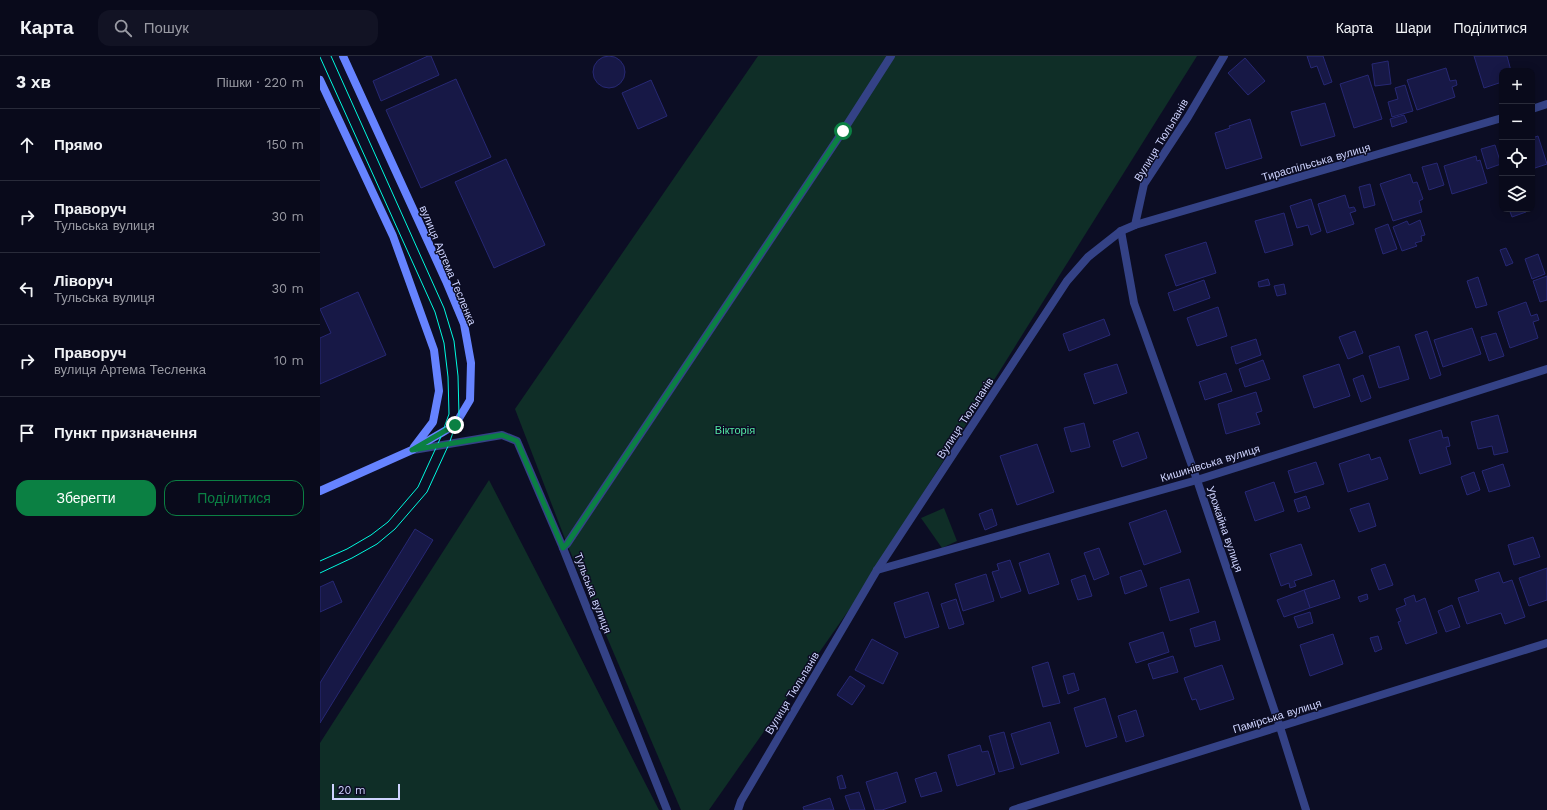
<!DOCTYPE html>
<html lang="uk">
<meta charset="utf-8">
<style>
:root{--surface:#090a1b;--page:#121324;--text:#f1f3f6;--muted:#999aa3;--line:#292b3a;--accent:#0b8043}
body{margin:0;font-family:"Work Sans",sans-serif;background:var(--page);color:var(--text)}
.controls{position:absolute;right:12px;top:12px;display:grid;overflow:hidden;border-radius:8px;box-shadow:0 2px 10px #0003}
.controls button{width:36px;height:36px;display:grid;place-items:center;padding:0;border:0;border-bottom:1px solid var(--line);background:var(--surface);color:var(--text);font:20px sans-serif}
.scale{position:absolute;left:12px;bottom:10px;width:68px;box-sizing:border-box;padding-left:4px;border:2px solid #cfd4ff;border-top:0;font-size:11px;line-height:14px;white-space:nowrap;color:#cfd4ff;-webkit-text-stroke:3px #0c0d24;paint-order:stroke}
.stop{position:absolute;width:12px;height:12px;margin:-9px;border:3px solid #0b8043;border-radius:50%;background:#fff}
.stop.end{background:#0b8043;border-color:#fff;box-shadow:0 1px 4px #0008}
.list{margin:0;padding:0;list-style:none}
h2{display:flex;justify-content:space-between;align-items:center;height:52px;margin:0;padding:0 16px;font-size:17px}
h2 small{font-size:13px;font-weight:400;color:var(--muted)}
.list li{display:grid;grid-template-columns:26px 1fr auto;gap:12px;align-items:center;box-sizing:border-box;height:72px;padding:0 16px;border-top:1px solid var(--line)}
.list b{display:block;font-size:15px;white-space:nowrap}
.list p{margin:0;font-size:13px;white-space:nowrap;color:var(--muted)}
.list em{font-size:13px;font-style:normal;color:var(--muted)}
.actions{display:flex;gap:8px;padding:12px 16px}
.actions a{flex:1;padding:9px 0;border:1px solid var(--accent);border-radius:12px;text-align:center;font-size:14px;color:var(--accent)}
.actions .main{background:var(--accent);color:#fff}
.icon{flex:none;width:22px;height:22px;fill:none;stroke:currentColor;stroke-width:2;stroke-linecap:round;stroke-linejoin:round}
.map{position:relative;flex:none;width:1227px;height:754px;overflow:hidden}
header{display:flex;align-items:center;gap:24px;box-sizing:border-box;height:56px;padding:0 20px;background:var(--surface);border-bottom:1px solid var(--line)}
header strong{font-size:19px}
nav{display:flex;gap:22px;margin-inline-start:auto;font-size:14px}
.search{width:280px;height:36px;background:var(--page);display:flex;align-items:center;gap:10px;box-sizing:border-box;padding:0 14px;border-radius:12px;color:var(--muted);font-size:15px}
main{display:flex}
aside{flex:1;background:var(--surface)}
.map>svg:first-child{display:block}
.green{fill:#0f2e27}
.building{fill:#171846;stroke:#272874}
.lines{fill:none;stroke-linecap:round;stroke-linejoin:round}
.lane{stroke:#344286;stroke-width:8}
.street{stroke:#344286;stroke-width:8}
.secondary{stroke:#6683ff;stroke-width:8}
.tram{stroke:#00fade;stroke-width:1}
.route{stroke:#0b8043;stroke-width:5}
.labels{text-anchor:middle;stroke-width:3;stroke-linejoin:round;paint-order:stroke}
.street-label{font-size:11px;fill:#cfd4ff;stroke:#0c0d24}
.park-label{font-size:11px;fill:#53e8a3;stroke:#0c0d24}
</style>
<header>
<strong>Карта</strong>
<div class="search"><svg class="icon" aria-label="search" viewBox="0 0 24 24"><circle cx="10" cy="10" r="6"/><path d="M15 15l6 6"/></svg>Пошук</div>
<nav><a>Карта</a><a>Шари</a><a>Поділитися</a></nav>
</header>
<main>
<aside>
<h2>3 хв<small>Пішки · 220 m</small></h2>
<ul class="list">
<li><svg class="icon" aria-label="ahead" viewBox="0 0 24 24"><path d="M12 20V5M6 11l6-6 6 6"/></svg><div><b>Прямо</b></div><em>150 m</em></li>
<li><svg class="icon" aria-label="right" viewBox="0 0 24 24"><path d="M7 20v-9h11M14 6l5 5-5 5"/></svg><div><b>Праворуч</b><p>Тульська вулиця</p></div><em>30 m</em></li>
<li><svg class="icon" aria-label="left" viewBox="0 0 24 24"><path d="M17 20v-9H6M10 6l-5 5 5 5"/></svg><div><b>Ліворуч</b><p>Тульська вулиця</p></div><em>30 m</em></li>
<li><svg class="icon" aria-label="right" viewBox="0 0 24 24"><path d="M7 20v-9h11M14 6l5 5-5 5"/></svg><div><b>Праворуч</b><p>вулиця Артема Тесленка</p></div><em>10 m</em></li>
<li><svg class="icon" aria-label="arrive" viewBox="0 0 24 24"><path d="M6 21V4h12l-3 4 3 4H6"/></svg><div><b>Пункт призначення</b></div></li>
</ul>
<div class="actions"><a class="main">Зберегти</a><a>Поділитися</a></div>
</aside>
<div class="map">
<svg width="1227" height="754" viewBox="0 0 1227 754">
<rect width="100%" height="100%" fill="#0c0d24"/>
<g class="green">
<path d="M438,0h439l-339,541 -149,213h-28l-114,-266 -52,-135z"/>
<path d="M169,424l170,330h-339v-67z"/>
<path d="M624,452l13,33 -15,7 -21,-30z"/>
</g>
<g class="building">
<path d="M108,0h3l8,19 -58,26 -8,-20z"/>
<path d="M987,0h16l9,26 -8,3 -7,-19 -6,2z"/>
<path d="M1154,0h33l4,15h-9v11l-18,6z"/>
<circle cx="289" cy="16" r="16"/>
<path d="M925,2l20,23 -17,14 -20,-22z"/>
<path d="M1068,5l3,23 -16,2 -3,-22z"/>
<path d="M1126,12l4,13 6,-1 1,5 -5,2 3,10 -38,13 -10,-30z"/>
<path d="M1048,19l14,44 -28,9 -14,-44z"/>
<path d="M136,23l35,78 -70,31 -35,-78z"/>
<path d="M331,24l16,36 -29,13 -16,-36z"/>
<path d="M1085,29l8,26 -21,6 -4,-15 10,-3 -3,-11z"/>
<path d="M1005,47l10,33 -34,10 -10,-34z"/>
<path d="M1084,59l3,7 -15,5 -2,-8z"/>
<path d="M930,63l12,39 -36,11 -11,-36 15,-5 -1,-2z"/>
<path d="M1218,80l9,28 -15,5v-31z"/>
<path d="M1175,89l6,19 -14,5 -6,-20z"/>
<path d="M1156,100l1,5 3,-1 7,23 -35,11 -8,-28z"/>
<path d="M186,103l39,86 -51,23 -39,-86z"/>
<path d="M1117,107l7,22 -15,5 -7,-23z"/>
<path d="M1090,118l3,9 4,-1 6,17 -4,2 3,11 -29,9 -13,-37z"/>
<path d="M1050,128l5,21 -11,3 -5,-21z"/>
<path d="M1025,139l4,13 5,-1 2,4 -6,2 4,11 -27,9 -9,-29z"/>
<path d="M991,143l10,32 -10,4 -3,-10 -11,3 -7,-22z"/>
<path d="M1189,153h16l1,3 -14,5z"/>
<path d="M964,157l9,32 -28,8 -10,-32z"/>
<path d="M1100,164l5,15 -4,1 1,5 -7,2 2,3 -15,5 -9,-24 14,-6 2,4z"/>
<path d="M1068,168l9,25 -14,5 -8,-25z"/>
<path d="M886,186l10,31 -40,13 -11,-31z"/>
<path d="M1186,192l7,15 -7,3 -6,-16z"/>
<path d="M1218,198l7,20 -13,5 -7,-20z"/>
<path d="M1227,220v24l-7,2 -7,-21z"/>
<path d="M1158,221l9,28 -11,3 -9,-27z"/>
<path d="M948,223l2,6 -11,2 -1,-5z"/>
<path d="M884,224l6,18 -36,13 -6,-18z"/>
<path d="M964,228l2,10 -9,2 -3,-10z"/>
<path d="M38,236l28,63 -66,29v-46l11,-5 -11,-24z"/>
<path d="M1206,246l5,14 6,-2 2,6 -6,2 5,16 -28,10 -12,-36z"/>
<path d="M898,251l9,29 -30,10 -10,-28z"/>
<path d="M784,263l6,16 -41,16 -6,-17z"/>
<path d="M1152,272l9,26 -38,13 -9,-27z"/>
<path d="M1035,275l8,22 -15,6 -9,-22z"/>
<path d="M1107,275l14,44 -11,4 -15,-44z"/>
<path d="M1176,277l8,23 -15,5 -8,-24z"/>
<path d="M936,283l5,16 -25,9 -5,-17z"/>
<path d="M1079,290l10,33 -30,9 -10,-32z"/>
<path d="M943,304l7,19 -25,8 -6,-18z"/>
<path d="M797,308l10,29 -33,11 -10,-30z"/>
<path d="M1019,308l11,32 -36,12 -11,-32z"/>
<path d="M906,317l6,18 -27,9 -6,-18z"/>
<path d="M1043,319l8,23 -10,4 -8,-23z"/>
<path d="M936,336l6,19 -6,2 4,11 -34,10 -8,-30z"/>
<path d="M1178,359l10,37 -14,3 -2,-9 -14,3 -7,-27z"/>
<path d="M764,367l6,24 -19,5 -7,-24z"/>
<path d="M1121,374l2,8 5,-1 2,9 -4,1 5,17 -31,10 -11,-34z"/>
<path d="M818,376l9,26 -25,9 -9,-26z"/>
<path d="M717,388l17,48 -37,13 -17,-49z"/>
<path d="M1049,398l2,6 9,-3 8,22 -40,13 -9,-28z"/>
<path d="M996,406l8,22 -29,9 -7,-22z"/>
<path d="M1183,408l7,22 -21,6 -7,-21z"/>
<path d="M1154,416l6,18 -13,5 -6,-18z"/>
<path d="M954,426l10,29 -29,10 -10,-29z"/>
<path d="M986,440l4,12 -12,4 -4,-12z"/>
<path d="M1049,447l7,23 -17,6 -9,-23z"/>
<path d="M672,453l5,16 -12,5 -6,-16z"/>
<path d="M846,454l15,42 -37,13 -15,-42z"/>
<path d="M95,473l18,11 -113,183v-40z"/>
<path d="M1213,481l7,20 -26,8 -6,-20z"/>
<path d="M981,488l11,31 -18,6 2,5 -6,2 -1,-5 -8,3 -11,-32z"/>
<path d="M779,492l10,26 -15,6 -10,-27z"/>
<path d="M729,497l10,31 -30,10 -10,-31z"/>
<path d="M690,504l11,31 -20,7 -9,-26 7,-2 -2,-6z"/>
<path d="M1065,508l8,21 -14,5 -8,-21z"/>
<path d="M1227,512v32l-18,6 -10,-28z"/>
<path d="M821,514l6,16 -22,8 -5,-17z"/>
<path d="M1179,516l4,11 9,-3 13,37 -20,7 -4,-11 -34,11 -9,-26 21,-7 -4,-11z"/>
<path d="M666,518l8,27 -31,10 -8,-27z"/>
<path d="M765,519l7,21 -14,4 -7,-20z"/>
<path d="M869,523l10,33 -29,9 -10,-33z"/>
<path d="M1014,524l6,18 -30,10 -6,-18z"/>
<path d="M13,525l9,21 -22,10v-25z"/>
<path d="M984,534l6,18 -26,9 -7,-17z"/>
<path d="M608,536l11,35 -34,11 -11,-35z"/>
<path d="M1047,538l1,5 -8,3 -2,-5z"/>
<path d="M1094,539l2,7 9,-4 12,35 -31,11 -8,-22 3,-1 -5,-12 10,-4 -2,-6z"/>
<path d="M636,543l8,25 -15,5 -8,-25z"/>
<path d="M1132,549l8,22 -14,5 -8,-21z"/>
<path d="M990,556l3,11 -15,5 -4,-11z"/>
<path d="M895,565l5,19 -25,7 -5,-18z"/>
<path d="M843,576l6,20 -33,11 -7,-20z"/>
<path d="M1013,578l10,30 -33,12 -10,-31z"/>
<path d="M1058,580l4,13 -7,3 -5,-14z"/>
<path d="M552,583l26,14 -15,31 -28,-14z"/>
<path d="M853,600l5,16 -25,7 -5,-15z"/>
<path d="M728,606l12,41 -17,4 -11,-40z"/>
<path d="M902,609l12,34 -34,11 -4,-11 -4,1 -8,-22z"/>
<path d="M754,617l5,17 -11,4 -5,-18z"/>
<path d="M530,620l15,10 -13,19 -15,-10z"/>
<path d="M785,642l12,39 -31,10 -12,-39z"/>
<path d="M816,654l8,26 -18,6 -8,-26z"/>
<path d="M730,666l9,31 -38,12 -10,-31z"/>
<path d="M684,676l10,36 -15,4 -10,-36z"/>
<path d="M660,689l2,7 6,-1 7,23 -38,12 -9,-31z"/>
<path d="M577,716l9,30 -24,8h-7l-9,-28z"/>
<path d="M616,716l6,19 -21,6 -6,-18z"/>
<path d="M522,719l4,13 -6,1 -3,-12z"/>
<path d="M539,736l6,18h-15l-5,-14z"/>
<path d="M510,742l4,12h-30l-1,-3z"/>
</g>
<g class="lines">
<path class="lane" d="M243,492l4,-4 276,-413 48,-75"/>
<g class="street">
<path d="M1212,53l15,-5"/>
<path d="M815,169l367,-107"/>
<path d="M801,175l13,72 63,177 83,247 26,83"/>
<path d="M93,394l89,-15 15,6 46,107 104,262"/>
<path d="M557,514l320,-90 350,-111"/>
<path d="M418,754l3,-9 136,-231 190,-289 21,-24 33,-26 14,-6 9,-41 44,-67 36,-61"/>
<path d="M693,754l534,-167"/>
</g>
<g class="secondary">
<path d="M0,24l73,156 41,114 5,41 -6,31 -19,25"/>
<path d="M0,435l92,-41 43,-25 15,-25 1,-37 -7,-39 -18,-43 -103,-225"/>
</g>
<g class="tram">
<path d="M0,1l115,255 9,31 4,34 1,37 -9,25 -22,48 -30,35 -17,13 -24,14 -27,12"/>
<path d="M0,517l32,-15 25,-14 18,-15 32,-37 22,-48 10,-29 -1,-39 -4,-35 -10,-33 -113,-252"/>
</g>
</g>
<g class="lines">
<path class="route" d="M135,369l-43,25 90,-15 15,6 46,107 4,-4 276,-413"/>
</g>
<g class="labels">
<g class="street-label">
<text transform="translate(841 84) rotate(-59)" y="4">Вулиця Тюльпанів</text>
<text transform="translate(996 106) rotate(-16)" y="4">Тираспільська вулиця</text>
<text transform="translate(128 209) rotate(67)" y="4">вулиця Артема Тесленка</text>
<text transform="translate(645 362) rotate(-57)" y="4">Вулиця Тюльпанів</text>
<text transform="translate(890 407) rotate(-17)" y="4">Кишинівська вулиця</text>
<text transform="translate(905 473) rotate(71)" y="4">Урожайна вулиця</text>
<text transform="translate(273 537) rotate(69)" y="4">Тульська вулиця</text>
<text transform="translate(472 637) rotate(-59)" y="4">Вулиця Тюльпанів</text>
<text transform="translate(957 660) rotate(-17)" y="4">Памірська вулиця</text>
</g>
<g class="park-label">
<text x="415" y="378">Вікторія</text>
</g>
</g>
</svg>
<div class="controls">
<button>+</button>
<button>−</button>
<button><svg class="icon" aria-label="locate" viewBox="0 0 24 24"><circle cx="12" cy="12" r="6"/><path d="M12 2v4M12 18v4M2 12h4M18 12h4"/></svg></button>
<button><svg class="icon" aria-label="layers" viewBox="0 0 24 24"><path d="M12 4l9 5-9 5-9-5zM3 14l9 5 9-5"/></svg></button>
</div>
<div class="scale">20 m</div>
<div class="stop" style="left:523px;top:75px"></div>
<div class="stop end" style="left:135px;top:369px"></div>
</div>
</main>
